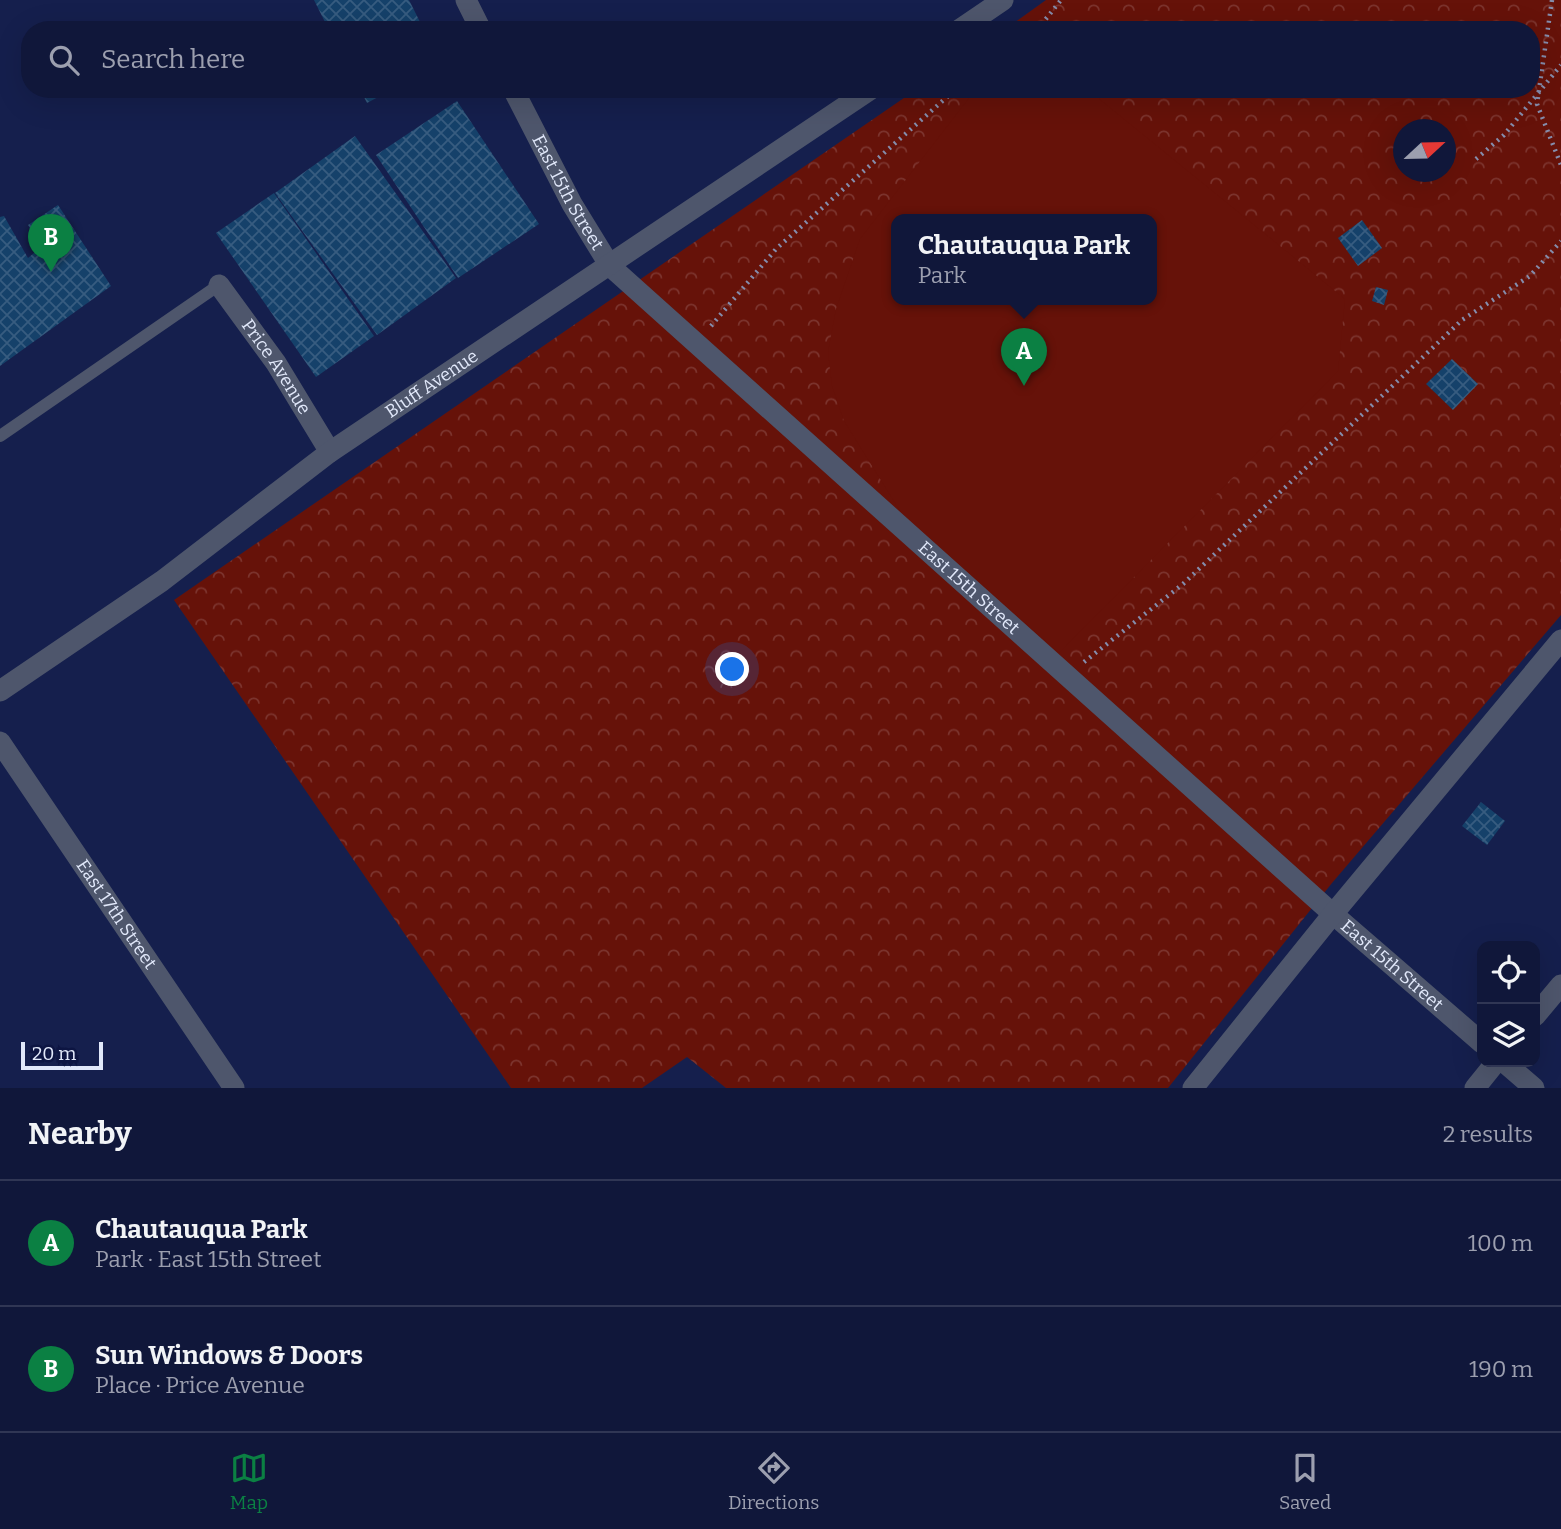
<!DOCTYPE html>
<meta charset="utf-8">
<style>
:root{--surface:#10173a;--page:#192042;--text:#f1f3f6;--muted:#9c9faf;--line:#303654;--accent:#0b8043}
body{margin:0;font-family:Bitter,serif;background:var(--page);color:var(--text)}
.controls{position:absolute;right:21px;bottom:21px;display:grid;overflow:hidden;border-radius:14px;box-shadow:0 7px 28px #0002}
.controls button{width:63px;height:63px;display:grid;place-items:center;padding:0;border:0;border-bottom:2px solid var(--line);background:var(--surface);color:var(--text);font:35px sans-serif}
.compass{position:absolute;left:1393px;top:119px;width:63px;height:63px;border-radius:50%;background:var(--surface);box-shadow:0 7px 28px #0002;rotate:68deg}
.scale{position:absolute;left:21px;bottom:18px;width:82px;box-sizing:border-box;padding-left:7px;border:4px solid #e1e8fa;border-top:0;font-size:19px;line-height:24px;white-space:nowrap;color:#e1e8fa;-webkit-text-stroke:5px #0d1542;paint-order:stroke}
.you{position:absolute;left:733px;top:670px;width:24px;height:24px;margin:-18px;border:5px solid #fff;border-radius:50%;background:#1a73e8;box-shadow:0 0 0 10px #1a73e833}
.badge{display:grid;place-items:center;width:46px;height:46px;border-radius:50%;background:var(--accent);color:#fff;font-size:23px;font-weight:700}
.pin{position:absolute;translate:-50% -58px;filter:drop-shadow(0 2px 4px #0008)}
.pin::after{content:'';position:absolute;top:37px;width:24px;height:21px;background:inherit;clip-path:polygon(0 0,100% 0,50% 100%)}
.popup{position:absolute;left:891px;top:214px;width:266px;height:91px;box-sizing:border-box;display:grid;place-content:center;border-radius:14px;background:var(--surface);filter:drop-shadow(0 2px 5px #0005);font-size:23px;white-space:nowrap;color:var(--muted)}
.popup b{font-size:26px;color:var(--text)}
.popup::after{content:'';position:absolute;left:50%;top:100%;margin-left:-14px;border:14px solid transparent;border-top-color:var(--surface)}
.list{margin:0;padding:0;list-style:none}
h2{display:flex;justify-content:space-between;align-items:center;height:91px;margin:0;padding:0 28px;font-size:30px}
h2 small{font-size:23px;font-weight:400;color:var(--muted)}
.list li{display:grid;grid-template-columns:46px 1fr auto;gap:21px;align-items:center;box-sizing:border-box;height:126px;padding:0 28px;border-top:2px solid var(--line)}
.list b{display:block;font-size:26px;white-space:nowrap}
.list p{margin:0;font-size:23px;white-space:nowrap;color:var(--muted)}
.list em{font-size:23px;font-style:normal;color:var(--muted)}
.icon{flex:none;width:38px;height:38px;fill:none;stroke:currentColor;stroke-width:2;stroke-linecap:round;stroke-linejoin:round}
.map{position:relative;flex:none;width:1561px;height:1088px;overflow:hidden}
.search{position:absolute;background:var(--surface);box-shadow:0 7px 28px #0002;left:21px;right:21px;top:21px;height:77px;display:flex;align-items:center;gap:18px;box-sizing:border-box;padding:0 24px;border-radius:28px;color:var(--muted);font-size:26px}
.sheet{height:343px;background:var(--surface)}
nav{display:flex;justify-content:space-around;align-items:center;box-sizing:border-box;height:98px;border-top:2px solid var(--line);background:var(--surface);font-size:19px;color:var(--muted)}
nav a{display:grid;justify-items:center;gap:4px}
nav .on{color:var(--accent)}
.map>svg:first-child{display:block}
.forest{fill:url(#forest-crowns);fill-rule:evenodd}
.pitch{fill:#661209;fill-rule:evenodd}
.building{fill:url(#building-cross-hatch)}
.lines{fill:none;stroke-linecap:round;stroke-linejoin:round}
.path{stroke:#858dac;stroke-width:4.5;stroke-dasharray:2 5;stroke-linecap:butt}
.service{stroke:#4e566c;stroke-width:12}
.minor{stroke:#4e566c;stroke-width:21}
.labels{text-anchor:middle;stroke-width:5;stroke-linejoin:round;paint-order:stroke}
.street-label{font-size:18px;fill:#e1e8fa;stroke:#0d1542}
</style>
<div class="map">
<svg width="1561" height="1088" viewBox="0 0 1561 1088">
<defs>
<pattern id="forest-crowns" width="20" height="18" patternUnits="userSpaceOnUse" patternTransform="scale(1.75)"><rect width="20" height="18" fill="#661209"/><path d="M2 6a3 3 0 1 1 6 0M12 15a3 3 0 1 1 6 0" fill="none" stroke="#7c342e"/></pattern>
<pattern id="building-cross-hatch" width="8" height="8" patternUnits="userSpaceOnUse" patternTransform="scale(1.75)"><rect width="8" height="8" fill="#15416a"/><path d="M0 0l8 8M0 8l8-8" fill="none" stroke="#375c80"/></pattern>
</defs>
<rect width="100%" height="100%" fill="#151f4d"/>
<path class="forest" d="M1046,0h515v615l-229,268 -164,205h-442l-39,-31 -45,31h-131l-337,-488 743,-511h614v-59h-527zM1404,130h42v42h-42zM896,220h256v80h-256z"/>
<path class="pitch" d="M976,89h111l258,210 -7,72 -279,282 -157,-139 -58,-93 -12,-35 -4,-34 8,-43 24,-70zM896,220h256v80h-256z"/>
<g class="building">
<path d="M314,0h95l15,30h-95z"/>
<path d="M360,89h33l-26,14z"/>
<path d="M457,101l82,123 -81,54 -82,-123z"/>
<path d="M355,136l101,142 -79,57 -102,-142z"/>
<path d="M274,193l100,143 -58,41 -100,-144z"/>
<path d="M58,205l53,81 -111,80v-149l4,-1 24,42 13,-11 -13,-22z"/>
<path d="M1362,220l20,28 -24,18 -20,-28z"/>
<path d="M1376,287l12,3 -4,15 -12,-4z"/>
<path d="M1452,359l26,25 -25,26 -27,-26z"/>
<path d="M1481,802l24,19 -18,24 -25,-19z"/>
</g>
<g class="lines">
<g class="path">
<path d="M1552,0l-15,104 24,61"/>
<path d="M1037,30l24,-30"/>
<path d="M1476,159l28,-24 57,-70"/>
<path d="M711,326l65,-77 180,-160"/>
<path d="M1084,662l99,-78 279,-264 68,-44 31,-35"/>
</g>
<path class="service" d="M0,436l219,-151"/>
<g class="minor">
<path d="M466,0l15,30"/>
<path d="M959,30l44,-30"/>
<path id="s1" d="M513,89l59,115 38,62 723,648 149,129"/>
<path id="s2" d="M219,285l57,78 54,89"/>
<path id="s3" d="M0,691l162,-110 168,-129 541,-363"/>
<path id="s4" d="M0,742l234,346"/>
<path d="M1535,1016l26,-31"/>
<path d="M1504,1062l30,26"/>
<path d="M1193,1088l140,-174 228,-274"/>
<path d="M1475,1088l21,-26"/>
</g>
</g>
<g class="labels">
<g class="street-label">
<text dy="6" stroke="none"><textPath href="#s1" startOffset="117">East 15th Street</textPath></text>
<text dy="6" stroke="none"><textPath href="#s2" startOffset="100">Price Avenue</textPath></text>
<text dy="6" stroke="none"><textPath href="#s3" startOffset="530">Bluff Avenue</textPath></text>
<text dy="6" stroke="none"><textPath href="#s1" startOffset="684">East 15th Street</textPath></text>
<text dy="6" stroke="none"><textPath href="#s4" startOffset="208">East 17th Street</textPath></text>
<text dy="6" stroke="none"><textPath href="#s1" startOffset="1251">East 15th Street</textPath></text>
</g>
</g>
</svg>
<div class="controls">
<button><svg class="icon" aria-label="locate" viewBox="0 0 24 24"><circle cx="12" cy="12" r="6"/><path d="M12 2v4M12 18v4M2 12h4M18 12h4"/></svg></button>
<button><svg class="icon" aria-label="layers" viewBox="0 0 24 24"><path d="M12 4l9 5-9 5-9-5zM3 14l9 5 9-5"/></svg></button>
</div>
<svg class="compass" viewBox="-18 -18 36 36"><path d="M0-13l5 13h-10z" fill="#e53935"/><path d="M0 13l5-13h-10z" fill="#9c9faf"/></svg>
<div class="scale">20 m</div>
<div class="you"></div>
<div class="pin badge" style="left:1024px;top:386px">A</div>
<div class="popup"><b>Chautauqua Park</b>Park</div>
<div class="pin badge" style="left:51px;top:272px">B</div>
<div class="search"><svg class="icon" aria-label="search" viewBox="0 0 24 24"><circle cx="10" cy="10" r="6"/><path d="M15 15l6 6"/></svg>Search here</div>
</div>
<section class="sheet">
<h2>Nearby<small>2 results</small></h2>
<ul class="list">
<li><span class="badge">A</span><div><b>Chautauqua Park</b><p>Park · East 15th Street</p></div><em>100 m</em></li>
<li><span class="badge">B</span><div><b>Sun Windows &amp; Doors</b><p>Place · Price Avenue</p></div><em>190 m</em></li>
</ul>
</section>
<nav>
<a class="on"><svg class="icon" aria-label="map" viewBox="0 0 24 24"><path d="M3 6l6-2 6 2 6-2v14l-6 2-6-2-6 2zM9 4v14M15 6v14"/></svg>Map</a>
<a><svg class="icon" aria-label="directions" viewBox="0 0 24 24"><path d="M12 3l9 9-9 9-9-9zM9 14v-3h6M13 9l2 2-2 2"/></svg>Directions</a>
<a><svg class="icon" aria-label="saved" viewBox="0 0 24 24"><path d="M7 4h10v16l-5-4-5 4z"/></svg>Saved</a>
</nav>
